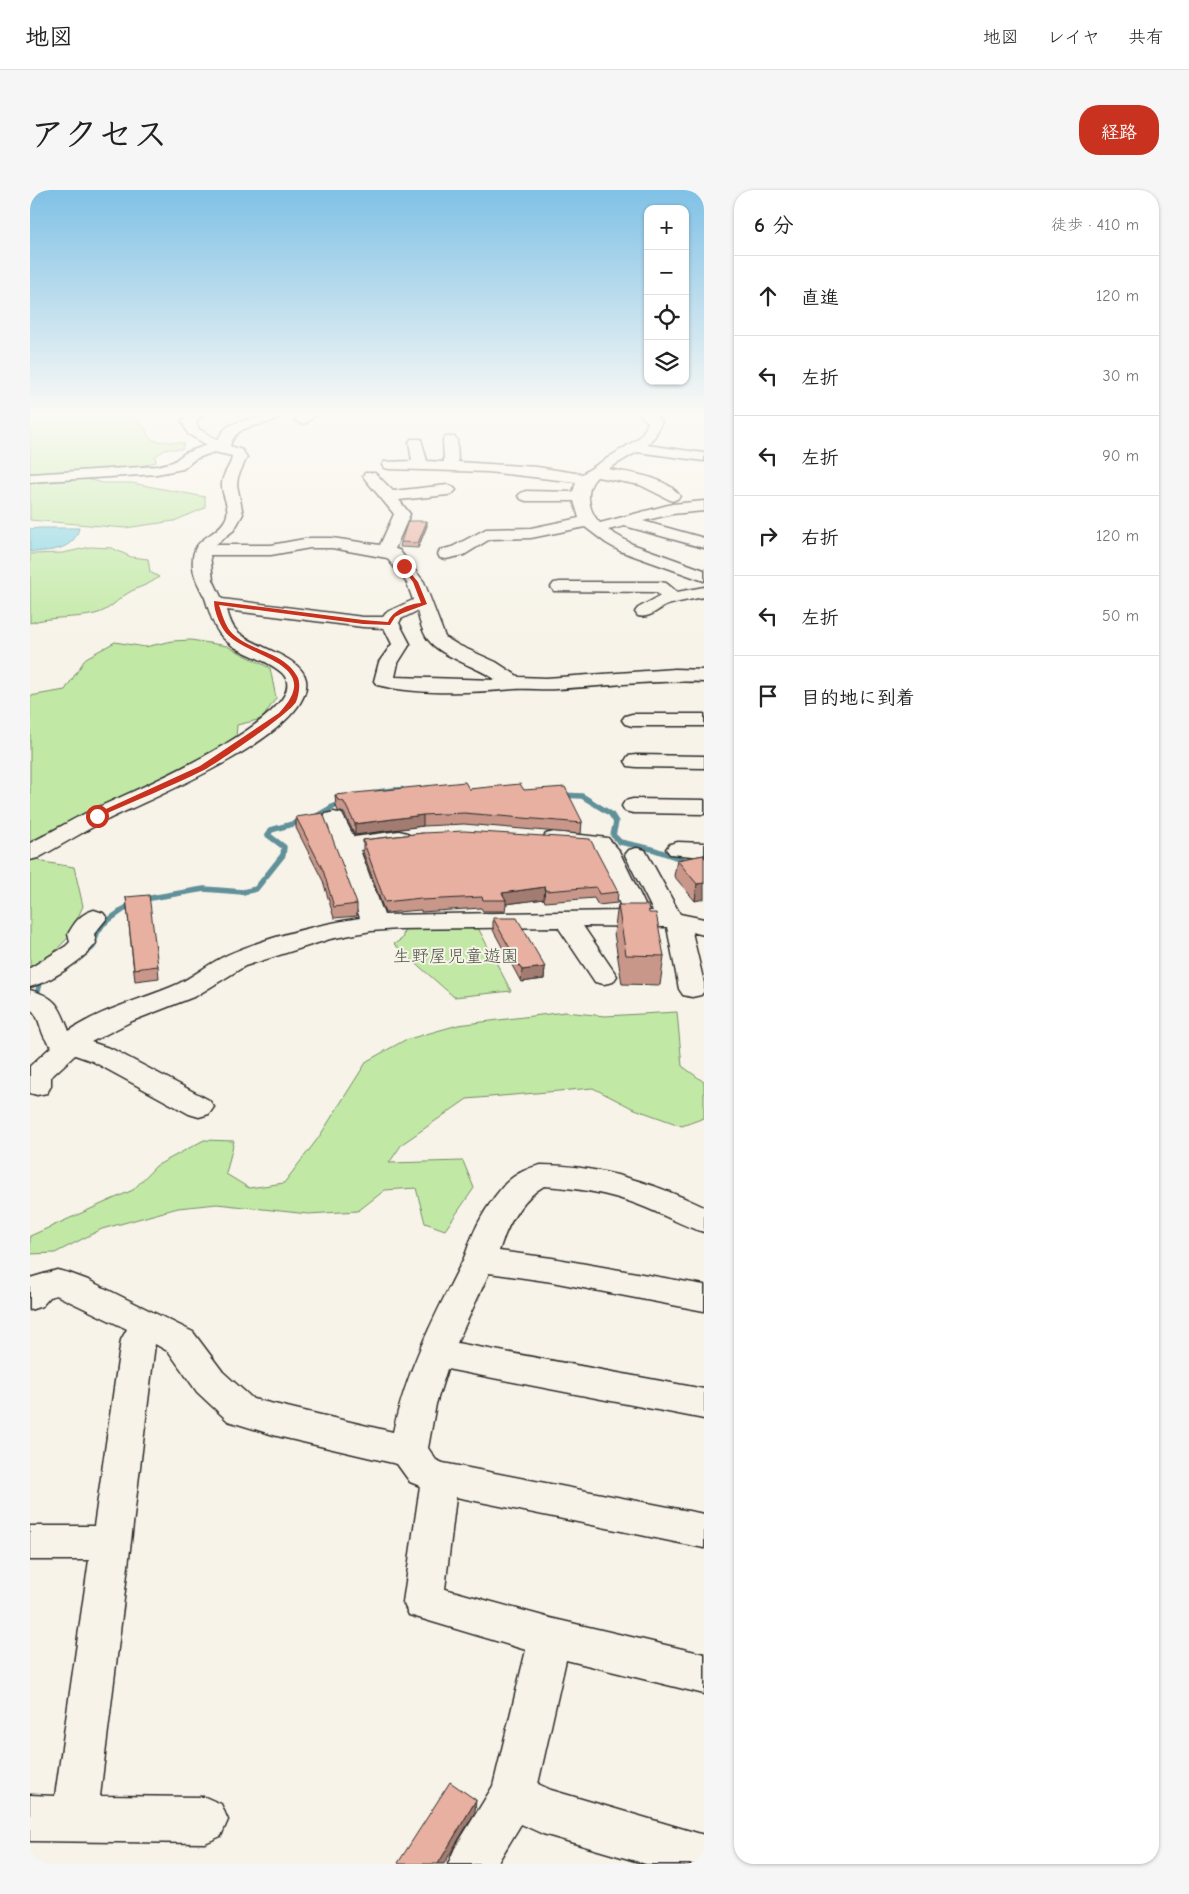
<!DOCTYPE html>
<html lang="ja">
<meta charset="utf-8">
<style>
:root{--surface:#fff;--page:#f6f6f6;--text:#222;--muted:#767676;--line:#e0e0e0;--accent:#c8321e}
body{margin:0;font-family:"Comic Neue","Klee One",sans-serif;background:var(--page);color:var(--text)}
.controls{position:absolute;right:15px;top:15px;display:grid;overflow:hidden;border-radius:10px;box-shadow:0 1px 4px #0004}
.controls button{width:45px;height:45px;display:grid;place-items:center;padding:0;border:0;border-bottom:1px solid var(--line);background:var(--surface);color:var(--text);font:25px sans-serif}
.stop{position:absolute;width:15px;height:15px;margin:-11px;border:4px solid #c8321e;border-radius:50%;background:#fff}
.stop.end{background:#c8321e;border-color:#fff;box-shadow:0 1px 5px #0008}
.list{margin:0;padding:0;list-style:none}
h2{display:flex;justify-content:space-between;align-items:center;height:65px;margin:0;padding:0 20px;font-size:21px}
h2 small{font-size:16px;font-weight:400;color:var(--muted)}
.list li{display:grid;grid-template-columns:32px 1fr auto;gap:15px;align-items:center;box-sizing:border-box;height:80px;padding:0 20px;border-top:1px solid var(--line)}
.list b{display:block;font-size:19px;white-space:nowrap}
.list em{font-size:16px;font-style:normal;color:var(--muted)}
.icon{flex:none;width:28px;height:28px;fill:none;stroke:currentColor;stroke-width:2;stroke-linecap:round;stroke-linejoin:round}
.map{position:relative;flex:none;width:674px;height:1674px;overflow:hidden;border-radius:20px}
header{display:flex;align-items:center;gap:30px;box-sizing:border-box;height:70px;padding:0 25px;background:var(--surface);border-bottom:1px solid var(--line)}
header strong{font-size:24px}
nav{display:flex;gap:28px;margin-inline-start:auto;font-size:18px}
.intro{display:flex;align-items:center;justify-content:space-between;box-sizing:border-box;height:120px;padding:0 30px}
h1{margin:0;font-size:35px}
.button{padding:12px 22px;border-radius:20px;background:var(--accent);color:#fff;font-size:18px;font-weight:700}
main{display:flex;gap:30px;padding:0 30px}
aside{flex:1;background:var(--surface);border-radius:20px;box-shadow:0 1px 4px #0004}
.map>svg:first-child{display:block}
.green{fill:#c1e9a5;stroke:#768a68}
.water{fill:#85d4e2;stroke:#619099}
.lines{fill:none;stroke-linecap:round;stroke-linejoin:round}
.stream-far1{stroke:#619099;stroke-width:4.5}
.stream{stroke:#619099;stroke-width:5.5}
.minor-casing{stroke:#2b2b2b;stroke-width:3}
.minor{fill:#f7f3e8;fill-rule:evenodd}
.wall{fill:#c8978a;stroke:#2b2b2b}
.shaded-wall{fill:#a27b70;stroke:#2b2b2b}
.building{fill:#e8b0a0;stroke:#2b2b2b}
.route{fill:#c8321e}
.labels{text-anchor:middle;stroke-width:4;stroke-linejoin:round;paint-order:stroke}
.park-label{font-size:18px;fill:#505a4a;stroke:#f7f3e8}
</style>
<header>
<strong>地図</strong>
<nav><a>地図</a><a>レイヤ</a><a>共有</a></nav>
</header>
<div class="intro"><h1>アクセス</h1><a class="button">経路</a></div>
<main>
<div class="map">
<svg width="674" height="1674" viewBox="0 0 674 1674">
<rect width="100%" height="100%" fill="#f7f3e8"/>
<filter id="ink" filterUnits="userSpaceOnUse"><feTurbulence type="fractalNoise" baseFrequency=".02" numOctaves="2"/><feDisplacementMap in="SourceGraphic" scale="10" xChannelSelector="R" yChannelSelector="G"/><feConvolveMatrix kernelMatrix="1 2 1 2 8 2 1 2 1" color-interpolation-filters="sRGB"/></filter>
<g filter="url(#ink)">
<g class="green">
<path d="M0,221h108l-6,4 13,12 3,10 8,4 28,2 -2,6h-15l-12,7 1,6 -18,5 -108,7z"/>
<path d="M52,288l21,5h29l73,14v11l-31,13 -49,7 -95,-8v-37l6,-2z"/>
<path d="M60,357l22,1 19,9 17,2 2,13 9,5c-10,8 -21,10 -31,16 -12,7 -17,17 -33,21 -21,5 -44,2 -65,9v-69l33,-1z"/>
<path d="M161,450l36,6 43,22 6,30 -14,21 -25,6 -1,13 -50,30 -76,33 -69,38 -11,9v-152l35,-6 21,-32 29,-16 30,5 27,-6z"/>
<path d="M0,664l13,8 31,5 9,39 -14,31 -16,16 -23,14z"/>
<path d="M376,734h70l35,67 -57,6 -60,-53 8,-5z"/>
<path d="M535,822l40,4 72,-4 5,54 22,16v36l-22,8 -50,-18 -39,-20 -126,11 -65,45 -13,19 74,-2 11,27 -29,42 -20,-7 -9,-35 -31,2 -27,21 -50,3 -91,-10 -39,4 -76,21 -47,24 -25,1v-18l103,-46 23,-24 48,-26 30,1 -8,33 23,14 35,-5 35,-46 48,-76 38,-21 53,-15z"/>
</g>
<path class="water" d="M9,338h40c-5,23 -30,23 -49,24v-23z"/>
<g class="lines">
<path class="stream-far1" d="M354,601l18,-2"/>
<g class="stream">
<path d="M347,602l18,-2"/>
<path d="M531,605l21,1 29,18 5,8 -3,13 7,7 32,7 35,12"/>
<path d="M287,626l26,-15"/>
<path d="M56,763l7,-6 4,-14 6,-9 24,-17 18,-8 59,-10 39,3 13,-3 27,-34 1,-8 -16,-12 3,-5 32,-9"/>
<path d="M7,804l5,-17"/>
</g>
<defs>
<g id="minor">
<path d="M161,221h15l-10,11 3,7 19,11c7,-18 24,-19 40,-23 11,-3 17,-6 28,-6 -16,21 -47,6 -56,35l12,4 5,7 -9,20 -1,8 6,29 -9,16 -19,15h56l39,-7h22l48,7 14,-31 -29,-35 -2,-3 2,-3h10l18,18 55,-6 5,2 3,3 -3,3 -5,2 -49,5 11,14 -15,35 4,1 25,32 21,55 13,8 38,17 23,15 27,1 129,-9 29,1v12c-49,-2 -99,4 -148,7 -14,1 -29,-1 -42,0 -43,4 -95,6 -137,-4l-3,-4 5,-19 13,-18 -8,-16 -21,-1 -136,-17c2,7 4,15 9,20 15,17 66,26 70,50 8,54 -160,120 -201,141 -23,11 -45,25 -67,37l-8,2v-17c20,-10 39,-22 60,-32 25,-12 233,-98 192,-138 -18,-17 -48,-19 -63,-40 -7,-10 -10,-23 -14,-35 -5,-11 -11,-19 -12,-31 -3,-31 21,-28 32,-47 7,-12 -4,-24 -3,-36 0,-11 10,-19 10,-28l-18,-4 -19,7 -12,10 -26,5 -127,8v-8l127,-8 16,-4 12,-9 22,-8 -19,-11 -6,-13zM280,358h22l55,10 20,25 6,17 -26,12 -4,5h-20l-141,-18 -9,-19 -3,-25h61zM387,421c3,11 6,24 14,32 14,15 47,24 65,37l-101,-3 3,-14 12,-19 -11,-21 2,-4z"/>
<path d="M263,221h25l1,1 -13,11 -5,1 -7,-4 5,-5z"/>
<path d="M606,221h15l11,10 -7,15 -8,9 57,8v8l-67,-9 -29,17c22,4 58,7 72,27l-3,3 -5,2 -32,-16 -43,-8c-13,12 -9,34 3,46l72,-19 32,-3v10l-32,3 -29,7 61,17v10l-79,-22 -17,4 24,14 72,26v11l-84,-30 -14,-8 -21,-16 -54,11 -41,1 -26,16 -18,4 -6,-1 -2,-4 2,-4 12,-3 34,-18 45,-1 48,-10 -5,-17h-48l-5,-2 -3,-3 3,-3 5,-2 47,1 3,-10 -88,-10 -99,-3 -5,-1 -2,-3 2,-3 28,-1 -3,-19 2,-3h10l6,22 17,1 -1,-22 2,-3h10l2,3 1,22 79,5 45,7 56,-35 7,-10 3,-7z"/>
<path d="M530,392h100l6,1 11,9 27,-5v10c-11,2 -22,4 -33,7 -13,3 -19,15 -33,12l-3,-4 3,-4 22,-12 -4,-4 -102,-1 -3,-4 3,-4z"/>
<path d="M602,524h72v12h-72l-7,-2 -3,-4 3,-4z"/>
<path d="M606,565l68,1v12l-68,-1 -8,-1 -3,-5 3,-5z"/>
<path d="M603,609l71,1v14l-71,-1 -8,-2 -3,-5 3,-5z"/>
<path d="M304,622l8,2 12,23 45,-6 8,2 4,5 -4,5 -47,7 24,65 239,-4 -27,-59 -3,-3 -47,-5 -4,-5 4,-5 8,-2 54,6 10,11 30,62h5l-28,-56 4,-5 8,-2 8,2 35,64 24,5v16l-12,-3 12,51v8l-3,4 -9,2 -9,-2 -4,-6 -12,-62 -84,-1 34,50 -4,6 -9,2 -9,-2 -37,-55 -160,2 -27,2 -41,8 -85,27 -49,30 -64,25 -41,21 21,7 97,51 5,7 -5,7 -10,3 -10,-3 -97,-53 -17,-6 -24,22v9l-4,7 -10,2 -7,-2v-27l22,-20c-13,-8 -10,-30 -22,-37v-19c27,7 30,18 39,41 31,-21 68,-30 102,-44 20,-8 36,-23 56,-32 41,-18 89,-30 133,-37l-26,-73 -11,-26 3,-5z"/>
<path d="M648,652l26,1v14l-34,-3 -4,-5 4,-5z"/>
<path d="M64,720l9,3 4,5 -13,16 2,9c-12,17 -46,39 -66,44v-19l36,-22 4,-4 -2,-8c7,-12 12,-20 26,-24z"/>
<path d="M511,975c56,0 113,18 163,42v25c-22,-6 -43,-19 -65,-27 -31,-12 -62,-17 -95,-19 -24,14 -37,40 -45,65l53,7 152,27v26l-152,-29 -63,-9 -32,70 247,46v30l-257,-50 -11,35 -8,44 8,12 7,3 261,51v34l-248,-51 -11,92 105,29 154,36v40l-138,-34 -28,124 13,6 153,45v29h-58l-103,-30 -22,-10 -24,40h-49l7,-16 38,-62 33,-136 -117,-35 -6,-13 17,-116 -10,-4 -13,-18 -120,-28 -49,-15 -31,-29 -28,-40 -14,-8 -55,452 105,1 16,7 7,16 -7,16 -16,7 -175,-2v-46l25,1 34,-236h-59v-34h64l27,-186 6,-11 -71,-34 -6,2 -8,9 -12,4v-32l27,-8 12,3 19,7 105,52 30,40 30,27 140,33c13,-61 42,-117 70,-172 3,-6 5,-14 8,-21 8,-20 20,-39 34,-55 10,-10 22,-16 36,-19z"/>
</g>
</defs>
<use href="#minor" class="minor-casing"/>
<use href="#minor" class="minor"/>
</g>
<g class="wall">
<path d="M397,336l-9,22 -18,-1 1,-5z"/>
<path d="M439,599l55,1 58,31 -1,13 -117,-10 -41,2 -68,9 -11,-22 -6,-2 -2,-5 -1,-11z"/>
<path d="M266,627l61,87v12l-23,2 -11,-37 -27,-53z"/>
<path d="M393,643l195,59 -1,11 -19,2 -4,-7 -49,4 -1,-3 -38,5 -1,7h-22l-2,-3 -60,4v-2l-36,3 -22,-61v-12z"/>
<path d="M674,665l-9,46 -21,-25 3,-16z"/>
<path d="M96,707l32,69 1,12 -24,3z"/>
<path d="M588,715l31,8 15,43 -4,29 -38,-1 -8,-51z"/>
<path d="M463,728l52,49 -1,12 -23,3 -28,-52z"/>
</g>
<g class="shaded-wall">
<path d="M397,331v5l-9,22v-5z"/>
<path d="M393,625v11l-68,9v-11z"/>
<path d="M674,693v16l-9,2 2,-17z"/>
<path d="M515,697l-1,12 -38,5v-4l-4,-7z"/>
<path d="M515,777l-1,12 -23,3 1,-12z"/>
<path d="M446,1610l-1,12 -31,52h-6z"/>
</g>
<g class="building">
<path d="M378,331h19l-9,22 -17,-1z"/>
<path d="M435,592l4,7 51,-5 4,6 41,-3 17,34v2l-118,-10 -41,2 -68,9 -11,-22 -6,-2 -3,-5z"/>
<path d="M293,623l34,91 -23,3 -11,-37 -27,-53z"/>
<path d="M434,641l126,8 28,53 -19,2 -3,-7 -50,4 -1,-4 -43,6 4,7h-23l-1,-3 -60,3 -1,-2 -36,4 -22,-62 60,-7z"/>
<path d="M674,665v28l-7,1 -20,-24z"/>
<path d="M119,705l9,71 -24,3 -8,-72z"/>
<path d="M588,715h30l1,8h7l8,43 -38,-1z"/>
<path d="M463,728h24l28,49 -23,3z"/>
<path d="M420,1592l26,18 -38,64h-38l-2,-1z"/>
</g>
</g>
<linearGradient id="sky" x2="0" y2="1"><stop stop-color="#80c1e6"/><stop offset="0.49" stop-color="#fbfaf5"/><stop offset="1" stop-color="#fbfaf5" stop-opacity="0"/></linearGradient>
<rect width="674" height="455" fill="url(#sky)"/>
<path class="route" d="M374,375l14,17 9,22 -24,9 -8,4 -5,8 -27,-1 -144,-19c3,9 6,20 12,27 19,20 52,19 66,44 4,6 2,19 -1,26 -7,12 -77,60 -92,68 -34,17 -70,31 -105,47h-4v-3l105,-48 79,-53c46,-48 -25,-54 -50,-77 -8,-7 -15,-24 -15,-35l149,19 25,2c5,-12 21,-18 33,-19l-8,-21 -12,-16z"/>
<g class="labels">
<g class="park-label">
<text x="426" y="772">生野屋児童遊園</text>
</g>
</g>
</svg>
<div class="controls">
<button>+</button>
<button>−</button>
<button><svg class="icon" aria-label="locate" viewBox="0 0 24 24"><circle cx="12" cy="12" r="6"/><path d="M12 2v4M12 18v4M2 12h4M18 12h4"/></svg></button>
<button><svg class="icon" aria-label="layers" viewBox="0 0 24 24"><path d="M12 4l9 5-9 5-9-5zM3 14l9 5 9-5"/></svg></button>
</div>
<div class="stop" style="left:67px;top:626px"></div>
<div class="stop end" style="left:374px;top:376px"></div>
</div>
<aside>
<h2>6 分<small>徒歩 · 410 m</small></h2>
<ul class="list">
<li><svg class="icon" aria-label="ahead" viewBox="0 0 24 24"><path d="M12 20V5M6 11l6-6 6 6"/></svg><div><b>直進</b></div><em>120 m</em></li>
<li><svg class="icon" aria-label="left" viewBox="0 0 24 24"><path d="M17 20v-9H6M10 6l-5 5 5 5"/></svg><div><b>左折</b></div><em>30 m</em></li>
<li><svg class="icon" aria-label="left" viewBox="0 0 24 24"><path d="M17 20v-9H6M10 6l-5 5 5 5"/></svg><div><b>左折</b></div><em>90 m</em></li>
<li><svg class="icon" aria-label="right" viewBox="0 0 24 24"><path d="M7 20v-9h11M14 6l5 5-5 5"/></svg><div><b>右折</b></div><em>120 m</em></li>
<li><svg class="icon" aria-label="left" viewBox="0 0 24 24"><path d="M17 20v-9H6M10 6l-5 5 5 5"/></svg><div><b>左折</b></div><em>50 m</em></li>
<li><svg class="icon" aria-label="arrive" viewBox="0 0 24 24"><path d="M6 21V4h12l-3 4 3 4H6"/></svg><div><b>目的地に到着</b></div></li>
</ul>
</aside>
</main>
